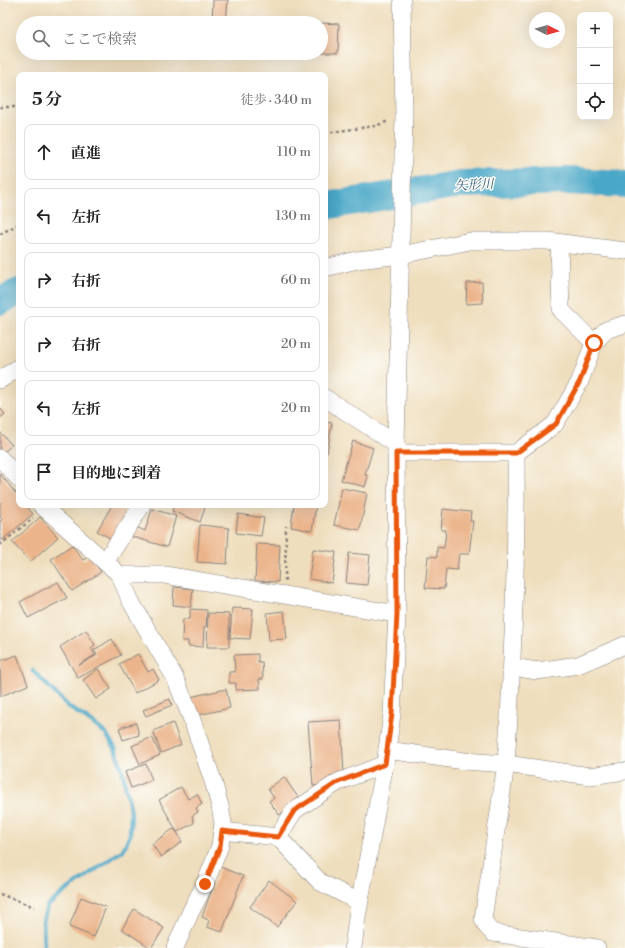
<!DOCTYPE html>
<html lang="ja">
<meta charset="utf-8">
<style>
:root{--surface:#fff;--page:#f2f2f2;--text:#222;--muted:#767676;--line:#e0e0e0}
body{margin:0;font-family:"Libre Bodoni","Noto Serif JP",serif;background:var(--page);color:var(--text)}
.controls{position:absolute;right:12px;top:12px;display:grid;overflow:hidden;border-radius:8px;box-shadow:0 4px 16px #0002}
.controls button{width:36px;height:36px;display:grid;place-items:center;padding:0;border:0;border-bottom:1px solid var(--line);background:var(--surface);color:var(--text);font:20px sans-serif}
.compass{position:absolute;left:529px;top:12px;width:36px;height:36px;border-radius:50%;background:var(--surface);box-shadow:0 4px 16px #0002;rotate:95deg}
.stop{position:absolute;width:12px;height:12px;margin:-9px;border:3px solid #ea580c;border-radius:50%;background:#fff}
.stop.end{background:#ea580c;border-color:#fff;box-shadow:0 1px 4px #0008}
.list{margin:0;padding:0;list-style:none}
h2{display:flex;justify-content:space-between;align-items:center;height:52px;margin:0;padding:0 16px;font-size:17px}
h2 small{font-size:13px;font-weight:400;color:var(--muted)}
.list li{display:grid;grid-template-columns:26px 1fr auto;gap:12px;align-items:center;box-sizing:border-box;height:56px;margin:0 8px 8px;padding:0 8px;border:1px solid var(--line);border-radius:8px}
.list b{display:block;font-size:15px;white-space:nowrap}
.list em{font-size:13px;font-style:normal;color:var(--muted)}
.icon{flex:none;width:22px;height:22px;fill:none;stroke:currentColor;stroke-width:2;stroke-linecap:round;stroke-linejoin:round}
.map{position:relative;flex:none;width:625px;height:948px;overflow:hidden}
.search{position:absolute;background:var(--surface);box-shadow:0 4px 16px #0002;left:16px;top:16px;width:312px;height:44px;display:flex;align-items:center;gap:10px;box-sizing:border-box;padding:0 14px;border-radius:22px;color:var(--muted);font-size:15px}
.panel{position:absolute;background:var(--surface);box-shadow:0 4px 16px #0002;left:16px;top:72px;width:312px;height:436px;border-radius:8px}
.map>svg:first-child{display:block}
.lines{fill:none;stroke-linecap:round;stroke-linejoin:round}
.stream{stroke:#4aa7c8;stroke-width:4.5}
.river{stroke:#4aa7c8;stroke-width:28}
.building{fill:#ebb48a}
.minor-casing{stroke:#88807c;stroke-width:18}
.path{stroke:#88807c;stroke-width:2.5;stroke-dasharray:3 3;stroke-linecap:butt}
.minor{stroke:#fff;stroke-width:17}
.route{stroke:#ea580c;stroke-width:5}
.labels{text-anchor:middle;stroke-width:3;stroke-linejoin:round;paint-order:stroke}
.water-label{font-size:13px;font-style:italic;fill:#345e7a;stroke:#fdfcf7}
</style>
<div class="map">
<svg width="625" height="948" viewBox="0 0 625 948">
<rect width="100%" height="100%" fill="#fdfcf7"/>
<filter id="ink" filterUnits="userSpaceOnUse"><feTurbulence type="fractalNoise" baseFrequency=".025" numOctaves="2"/><feDisplacementMap in="SourceGraphic" scale="8" xChannelSelector="R" yChannelSelector="G"/><feConvolveMatrix kernelMatrix="1 2 1 2 8 2 1 2 1" color-interpolation-filters="sRGB"/></filter>
<filter id="wash" filterUnits="userSpaceOnUse"><feTurbulence type="fractalNoise" baseFrequency=".012" numOctaves="4" result="noise"/><feDisplacementMap in="SourceGraphic" scale="16" xChannelSelector="R" yChannelSelector="G"/><feGaussianBlur stdDeviation="0.9" result="paint"/><feColorMatrix in="noise" values="0 0 0 0 0 0 0 0 0 0 0 0 0 0 0 0 0 1.4 0 .05"/><feComposite in="paint" operator="in"/></filter>
<g filter="url(#wash)">
<rect width="100%" height="100%" fill="#efdebd"/>
<g class="lines">
<path class="stream" d="M33,671l37,37 19,12 17,14 9,14 7,21 9,44 -1,22 -7,15 -60,43 -16,13 -4,15 1,27"/>
<g class="river">
<path d="M325,206l135,-22 108,-3 57,3"/>
<path d="M0,301l19,-9"/>
</g>
</g>
<g id="blocks">
<g class="building">
<path d="M213,0h15l-2,23h-14z"/>
<path d="M321,23l18,1 -1,29h-17z"/>
<path d="M482,282l1,21 -17,1 1,-21z"/>
<path d="M0,408l5,6 -5,4z"/>
<path d="M325,422l7,1 -5,30h-2z"/>
<path d="M0,432l12,13 -9,8 -3,-3z"/>
<path d="M353,441l20,7 -8,27 3,1 -3,11 -24,-7z"/>
<path d="M0,474l19,23v8h7l7,9 -33,28v-21l2,-1 -2,-3z"/>
<path d="M342,488l25,5 -7,37 -26,-5z"/>
<path d="M112,505h19l3,2 -19,34 -18,-10z"/>
<path d="M174,505h32l-6,17 -28,-11z"/>
<path d="M294,505h22l-4,26 -21,-4z"/>
<path d="M152,509l24,7 -9,31 -38,-11 5,-10 11,5z"/>
<path d="M443,509l28,3 -1,9h3l-4,33h-10l-2,16 -11,-1 -2,20 -19,-1 3,-32 9,1v-10l7,1 2,-18h-5z"/>
<path d="M238,514l26,4 -3,18 -25,-3z"/>
<path d="M40,517l18,20 -28,25 -18,-20z"/>
<path d="M200,525l29,3 -2,36 -30,-2z"/>
<path d="M257,544l23,1 -2,37 -23,-1z"/>
<path d="M72,545l11,15 7,-4 11,16 -29,19 -21,-32z"/>
<path d="M313,549l23,3 -4,31 -23,-4z"/>
<path d="M349,553l21,2 -3,30 -21,-2z"/>
<path d="M58,582l9,16 -39,20 -8,-16z"/>
<path d="M174,587l19,2 -2,18 -18,-2z"/>
<path d="M232,608l21,1 -3,30 -20,-1z"/>
<path d="M190,609l17,1 -1,17h-2l-1,20 -15,-1v-5h-6l1,-22h7z"/>
<path d="M284,611l3,28 -18,1 -2,-27z"/>
<path d="M208,613l21,1v33h-22z"/>
<path d="M86,630l9,15 -4,3 4,7 -16,10 18,-10 -3,-5 18,-11 9,16 -43,23 -18,-31z"/>
<path d="M138,654l10,18 5,-3 6,11 -24,13 -16,-29z"/>
<path d="M258,654v8h4l1,17h-4l1,10 -24,1v-7h-7v-11h6l-1,-17z"/>
<path d="M17,655l11,30 -27,11 -1,-35z"/>
<path d="M98,669l13,20 -15,10 -13,-19z"/>
<path d="M226,689l4,19 -36,8 -4,-19z"/>
<path d="M170,699l2,6 -26,11 -3,-6z"/>
<path d="M341,720l3,55 -14,1 1,8 -18,2 -5,-64z"/>
<path d="M136,723l3,12 -16,5 -4,-12z"/>
<path d="M173,723l8,22 -20,8 -8,-22z"/>
<path d="M152,737l8,18 -20,9 -8,-18z"/>
<path d="M146,764l6,16 -21,8 -6,-16z"/>
<path d="M284,777l16,23 -21,15 -10,-14 5,-3 -6,-9z"/>
<path d="M181,787l7,12 9,-5 5,10 -6,4 2,4 -6,4 2,7 -17,9 -18,-32z"/>
<path d="M173,829l4,3 5,10 -21,15 -9,-13z"/>
<path d="M220,867l23,9 -21,56 -15,-5 2,-7 -7,-3z"/>
<path d="M269,880l28,21 -20,26 -27,-20z"/>
<path d="M81,897l25,10 -12,30 -25,-10z"/>
<path d="M134,909l30,19 -13,20 -29,-19z"/>
</g>
</g>
</g>
<g filter="url(#ink)">
<use href="#blocks" fill-opacity="0" stroke="#88807c" stroke-width="1"/>
<g class="lines">
<defs>
<g id="minor">
<path d="M559,243l2,67 33,33"/>
<path d="M325,268l32,-8 44,-5 69,-14h77l78,10"/>
<path d="M625,324l-19,6 -12,13 -14,38 -25,43 -39,29c1,104 -3,207 -10,311l84,12 35,-5"/>
<path d="M0,380l19,-13"/>
<path d="M325,398l71,46"/>
<path d="M396,453h120"/>
<path d="M0,458l19,21"/>
<path d="M41,505l79,70 10,25 45,78 16,39 22,64 7,25 3,17 -3,23 -15,38 -14,27 -16,37"/>
<path d="M105,562l37,-57"/>
<path d="M120,575h45l232,39"/>
<path d="M513,667l24,4 41,-6 47,-20"/>
<path d="M387,750l77,11 42,3 -23,155 4,8 6,6 104,15"/>
<path d="M222,831l56,6"/>
<path d="M359,902l-39,-20 -42,-45 16,-26 44,-29 47,-18"/>
<path d="M353,948l4,-31 28,-153 7,-50 5,-100 -1,-170 8,-329 -2,-115"/>
</g>
</defs>
<use href="#minor" class="minor-casing"/>
<g class="path">
<path d="M0,107h19"/>
<path d="M325,133l50,-7 14,-5"/>
<path d="M0,234l19,-10"/>
<path d="M0,545l33,-27"/>
<path d="M285,581l1,-55"/>
<path d="M0,894l34,13"/>
</g>
<use href="#minor" class="minor"/>
</g>
</g>
<g class="lines" filter="url(#ink)">
<path class="route" d="M205,884l15,-38 2,-15 56,6 16,-26 44,-29 47,-18 7,-50 5,-100 -1,-161h120l40,-29 24,-43 14,-38"/>
</g>
<g class="labels">
<g class="water-label">
<text transform="translate(474 184) rotate(-3)" y="5">矢形川</text>
</g>
</g>
</svg>
<div class="controls">
<button>+</button>
<button>−</button>
<button><svg class="icon" aria-label="locate" viewBox="0 0 24 24"><circle cx="12" cy="12" r="6"/><path d="M12 2v4M12 18v4M2 12h4M18 12h4"/></svg></button>
</div>
<svg class="compass" viewBox="-18 -18 36 36"><path d="M0-13l5 13h-10z" fill="#e53935"/><path d="M0 13l5-13h-10z" fill="#767676"/></svg>
<div class="stop" style="left:594px;top:343px"></div>
<div class="stop end" style="left:205px;top:884px"></div>
<div class="search"><svg class="icon" aria-label="search" viewBox="0 0 24 24"><circle cx="10" cy="10" r="6"/><path d="M15 15l6 6"/></svg>ここで検索</div>
<section class="panel">
<h2>5 分<small>徒歩 · 340 m</small></h2>
<ul class="list">
<li><svg class="icon" aria-label="ahead" viewBox="0 0 24 24"><path d="M12 20V5M6 11l6-6 6 6"/></svg><div><b>直進</b></div><em>110 m</em></li>
<li><svg class="icon" aria-label="left" viewBox="0 0 24 24"><path d="M17 20v-9H6M10 6l-5 5 5 5"/></svg><div><b>左折</b></div><em>130 m</em></li>
<li><svg class="icon" aria-label="right" viewBox="0 0 24 24"><path d="M7 20v-9h11M14 6l5 5-5 5"/></svg><div><b>右折</b></div><em>60 m</em></li>
<li><svg class="icon" aria-label="right" viewBox="0 0 24 24"><path d="M7 20v-9h11M14 6l5 5-5 5"/></svg><div><b>右折</b></div><em>20 m</em></li>
<li><svg class="icon" aria-label="left" viewBox="0 0 24 24"><path d="M17 20v-9H6M10 6l-5 5 5 5"/></svg><div><b>左折</b></div><em>20 m</em></li>
<li><svg class="icon" aria-label="arrive" viewBox="0 0 24 24"><path d="M6 21V4h12l-3 4 3 4H6"/></svg><div><b>目的地に到着</b></div></li>
</ul>
</section>
</div>
